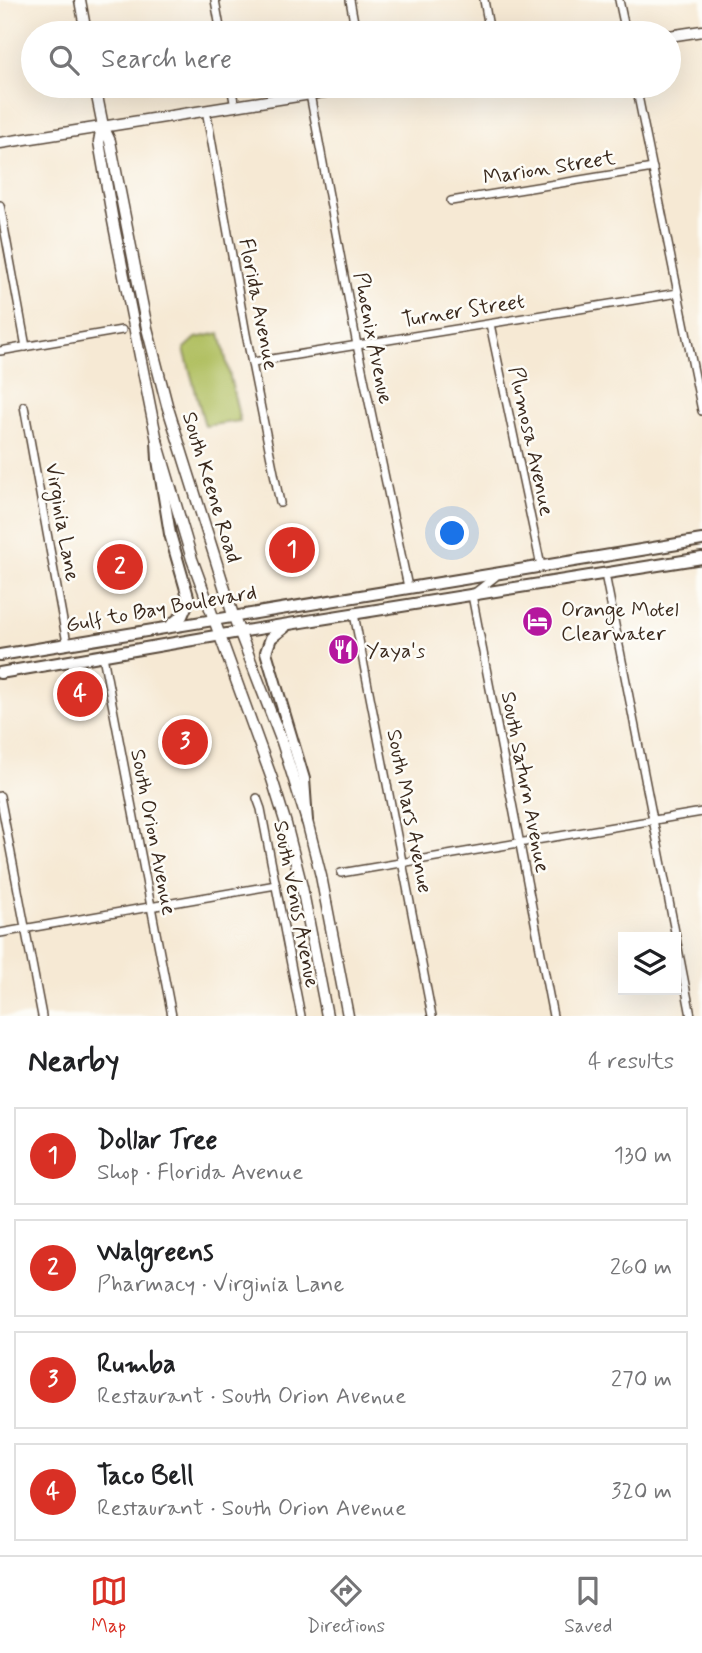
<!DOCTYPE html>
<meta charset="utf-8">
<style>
:root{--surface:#fff;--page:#f6f6f6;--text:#202124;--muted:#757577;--line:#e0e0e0;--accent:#d93025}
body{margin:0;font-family:Mynerve,sans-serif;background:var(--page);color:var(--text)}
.controls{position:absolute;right:21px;bottom:21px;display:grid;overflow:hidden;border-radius:0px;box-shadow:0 7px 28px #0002}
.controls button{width:63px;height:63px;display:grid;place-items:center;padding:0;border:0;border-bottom:2px solid var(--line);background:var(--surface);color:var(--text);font:35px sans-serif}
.you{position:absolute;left:453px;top:534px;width:24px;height:24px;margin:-18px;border:5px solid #fff;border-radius:50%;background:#1a73e8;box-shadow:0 0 0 10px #1a73e833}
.badge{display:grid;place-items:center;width:46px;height:46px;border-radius:50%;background:var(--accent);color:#fff;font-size:23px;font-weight:700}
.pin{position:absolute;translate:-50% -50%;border:4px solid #fff;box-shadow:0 2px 7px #0006}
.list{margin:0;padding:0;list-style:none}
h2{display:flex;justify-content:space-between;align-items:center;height:91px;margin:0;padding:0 28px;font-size:30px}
h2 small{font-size:23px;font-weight:400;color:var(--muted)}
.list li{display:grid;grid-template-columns:46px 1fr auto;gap:21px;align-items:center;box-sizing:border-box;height:98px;margin:0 14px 14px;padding:0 14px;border:2px solid var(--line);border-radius:0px}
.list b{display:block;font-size:26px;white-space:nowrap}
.list p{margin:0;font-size:23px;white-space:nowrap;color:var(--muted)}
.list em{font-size:23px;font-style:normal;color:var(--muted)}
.icon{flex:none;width:38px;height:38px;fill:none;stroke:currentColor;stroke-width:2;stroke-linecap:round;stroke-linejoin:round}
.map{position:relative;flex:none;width:702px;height:1016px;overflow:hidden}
.search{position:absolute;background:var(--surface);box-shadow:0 7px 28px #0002;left:21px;right:21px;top:21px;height:77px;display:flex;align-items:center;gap:18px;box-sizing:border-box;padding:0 24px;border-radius:38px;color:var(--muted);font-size:26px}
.sheet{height:539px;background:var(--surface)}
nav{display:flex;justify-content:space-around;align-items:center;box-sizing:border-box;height:98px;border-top:2px solid var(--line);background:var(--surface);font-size:19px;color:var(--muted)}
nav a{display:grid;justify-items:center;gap:4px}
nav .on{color:var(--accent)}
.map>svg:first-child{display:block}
.green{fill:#b1c062;stroke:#767540;stroke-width:2}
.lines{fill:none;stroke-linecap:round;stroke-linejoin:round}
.street-casing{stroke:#574739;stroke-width:10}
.secondary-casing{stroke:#574739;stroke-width:13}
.primary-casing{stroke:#574739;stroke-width:14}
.street{stroke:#fff;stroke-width:7}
.secondary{stroke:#fff;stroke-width:10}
.primary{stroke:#fff;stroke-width:10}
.labels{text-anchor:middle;stroke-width:5;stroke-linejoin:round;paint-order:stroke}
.street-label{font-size:21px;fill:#3b2a1e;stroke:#fdfcf7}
.poi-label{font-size:21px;fill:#3b2a1e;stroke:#fdfcf7;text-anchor:start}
</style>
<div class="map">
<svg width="702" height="1016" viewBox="0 0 702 1016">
<rect width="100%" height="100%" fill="#fdfcf7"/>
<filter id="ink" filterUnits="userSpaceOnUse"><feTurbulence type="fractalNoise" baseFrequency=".0143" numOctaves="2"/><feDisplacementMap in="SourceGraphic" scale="14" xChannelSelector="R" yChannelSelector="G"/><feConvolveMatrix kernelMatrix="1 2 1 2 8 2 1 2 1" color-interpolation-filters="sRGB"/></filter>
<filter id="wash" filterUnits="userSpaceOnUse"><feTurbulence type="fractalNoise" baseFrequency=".00686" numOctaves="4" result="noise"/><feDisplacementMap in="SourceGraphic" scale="28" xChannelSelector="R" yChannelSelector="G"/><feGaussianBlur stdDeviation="1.57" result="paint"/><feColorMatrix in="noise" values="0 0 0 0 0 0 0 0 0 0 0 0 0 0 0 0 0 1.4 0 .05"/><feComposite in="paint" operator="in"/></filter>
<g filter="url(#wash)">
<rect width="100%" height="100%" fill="#f6e9d4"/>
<path class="green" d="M220,333l20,88 -35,5 -21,-77 12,-11z"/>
</g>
<g filter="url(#ink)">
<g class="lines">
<defs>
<g id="street">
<path d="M215,0l6,33"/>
<path d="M350,0l6,33"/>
<path d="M484,0l6,33"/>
<path d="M619,0l7,33"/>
<path d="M231,86l4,21"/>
<path d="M636,86l66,325"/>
<path d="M310,94l47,251 51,242"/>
<path d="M206,110l40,224 34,169"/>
<path d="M451,201l202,-33"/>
<path d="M0,205l26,142"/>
<path d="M490,324l51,242"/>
<path d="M0,351l122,-21"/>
<path d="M253,362l425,-69"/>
<path d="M24,406l43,237"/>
<path d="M605,574l71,363"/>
<path d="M495,577l-23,18 81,421"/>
<path d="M354,614l78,402"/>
<path d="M103,656l69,360"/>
<path d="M0,796l42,220"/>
<path d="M257,798l4,11 40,207"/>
<path d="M341,873l361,-61"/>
<path d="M0,933l276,-48"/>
<path d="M676,938l15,78"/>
</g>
<g id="secondary">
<path d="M80,0l6,33"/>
<path d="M669,36l33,-5"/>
<path d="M95,86l8,40 7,15 37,187 20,77 66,210 49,127 25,79 14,55 27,140"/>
<path d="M102,126l-3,16 14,79 44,220 35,118 80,220 14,45 16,63 25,129"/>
<path d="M0,143l362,-57"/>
</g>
<g id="primary">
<path d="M157,441l1,19 12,74 19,66 -7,16 -10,8"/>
<path d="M285,627l-14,11 -5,14 38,127 3,42"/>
<path d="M0,655l702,-115"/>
<path d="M0,673l239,-41 463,-74"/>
</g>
</defs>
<use href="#street" class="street-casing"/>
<use href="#secondary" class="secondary-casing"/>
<use href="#primary" class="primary-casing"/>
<use href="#street" class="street"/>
<use href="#secondary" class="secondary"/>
<use href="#primary" class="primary"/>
</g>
</g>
<defs>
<symbol id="hotel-disc" viewBox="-11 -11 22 22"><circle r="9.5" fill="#b5179e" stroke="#fdfcf7"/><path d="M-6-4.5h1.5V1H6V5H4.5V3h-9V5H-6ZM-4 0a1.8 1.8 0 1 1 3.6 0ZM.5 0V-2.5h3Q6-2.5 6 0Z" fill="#fff"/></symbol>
<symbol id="restaurant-disc" viewBox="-11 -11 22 22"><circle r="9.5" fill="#b5179e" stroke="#fdfcf7"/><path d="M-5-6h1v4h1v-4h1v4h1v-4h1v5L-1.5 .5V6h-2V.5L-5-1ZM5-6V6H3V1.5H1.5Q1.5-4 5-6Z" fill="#fff"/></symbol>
</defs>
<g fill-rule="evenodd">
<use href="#hotel-disc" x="520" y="604" width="35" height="35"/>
<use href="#restaurant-disc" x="326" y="632" width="35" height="35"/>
</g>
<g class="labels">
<g class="street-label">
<text transform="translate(549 167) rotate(-9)" y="7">Marion Street</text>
<text transform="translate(259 304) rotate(79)" y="7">Florida Avenue</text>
<text transform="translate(463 310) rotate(-9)" y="7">Turner Street</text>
<text transform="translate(374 338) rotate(79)" y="7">Phoenix Avenue</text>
<text transform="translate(532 441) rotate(78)" y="7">Plumosa Avenue</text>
<text transform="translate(212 487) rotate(73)" y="7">South Keene Road</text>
<text transform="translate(63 522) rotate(80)" y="7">Virginia Lane</text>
<text transform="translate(161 608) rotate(-10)" y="7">Gulf to Bay Boulevard</text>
<text transform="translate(526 782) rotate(79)" y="7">South Saturn Avenue</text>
<text transform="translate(410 811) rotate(79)" y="7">South Mars Avenue</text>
<text transform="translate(154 832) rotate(79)" y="7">South Orion Avenue</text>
<text transform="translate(297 904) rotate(79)" y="7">South Venus Avenue</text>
</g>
<g class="poi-label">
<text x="561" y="616">Orange Motel<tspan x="561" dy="24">Clearwater</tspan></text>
<text x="366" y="657">Yaya's</text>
</g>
</g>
</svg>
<div class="controls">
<button><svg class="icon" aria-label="layers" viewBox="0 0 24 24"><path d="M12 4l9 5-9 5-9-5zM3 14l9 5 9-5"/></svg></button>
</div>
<div class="you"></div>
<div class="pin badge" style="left:292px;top:550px">1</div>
<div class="pin badge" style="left:120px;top:567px">2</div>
<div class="pin badge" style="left:185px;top:742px">3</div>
<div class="pin badge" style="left:80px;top:694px">4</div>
<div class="search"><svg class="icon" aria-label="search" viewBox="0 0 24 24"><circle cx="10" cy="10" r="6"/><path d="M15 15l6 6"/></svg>Search here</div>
</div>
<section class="sheet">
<h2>Nearby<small>4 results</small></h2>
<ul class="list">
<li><span class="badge">1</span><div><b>Dollar Tree</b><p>Shop · Florida Avenue</p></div><em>130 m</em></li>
<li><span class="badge">2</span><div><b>Walgreens</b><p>Pharmacy · Virginia Lane</p></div><em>260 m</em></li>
<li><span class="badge">3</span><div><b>Rumba</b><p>Restaurant · South Orion Avenue</p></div><em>270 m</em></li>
<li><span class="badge">4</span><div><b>Taco Bell</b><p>Restaurant · South Orion Avenue</p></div><em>320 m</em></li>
</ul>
</section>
<nav>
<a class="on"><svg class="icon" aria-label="map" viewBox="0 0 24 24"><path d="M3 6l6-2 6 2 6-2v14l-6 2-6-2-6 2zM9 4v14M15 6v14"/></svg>Map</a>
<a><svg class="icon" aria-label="directions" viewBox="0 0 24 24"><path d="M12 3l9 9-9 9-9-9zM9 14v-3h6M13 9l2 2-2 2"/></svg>Directions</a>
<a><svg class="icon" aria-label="saved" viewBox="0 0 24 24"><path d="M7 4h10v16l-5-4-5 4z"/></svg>Saved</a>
</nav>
